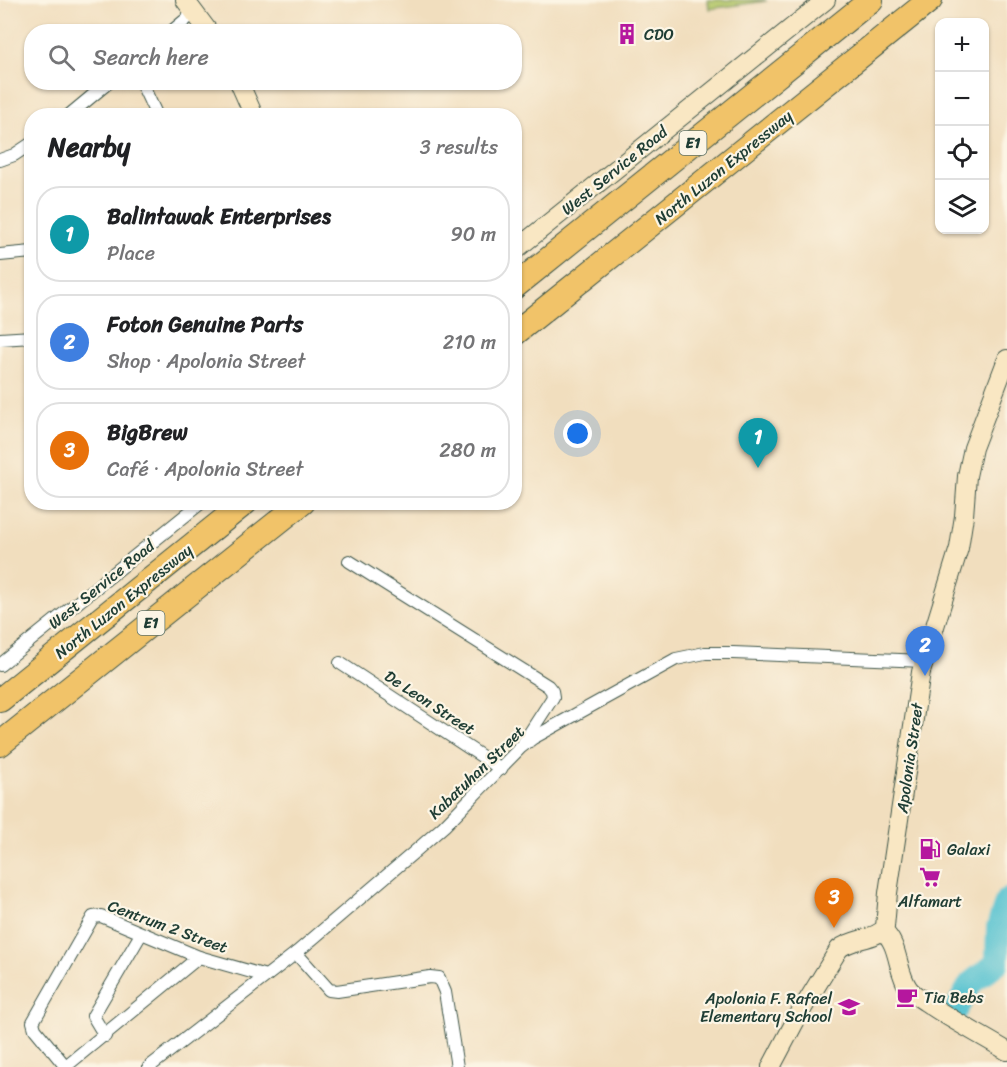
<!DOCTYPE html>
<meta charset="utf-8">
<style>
:root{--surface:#fff;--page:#f2f2f2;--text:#202124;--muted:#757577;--line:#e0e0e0;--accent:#0f766e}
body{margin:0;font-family:Sriracha,sans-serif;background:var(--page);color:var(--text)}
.controls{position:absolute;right:18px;top:18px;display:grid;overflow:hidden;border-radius:12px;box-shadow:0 2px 4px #0004}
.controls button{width:54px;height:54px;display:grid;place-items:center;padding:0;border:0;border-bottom:2px solid var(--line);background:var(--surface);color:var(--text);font:30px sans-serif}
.you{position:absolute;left:578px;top:434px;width:21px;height:21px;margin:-15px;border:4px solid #fff;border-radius:50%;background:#1a73e8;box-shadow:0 0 0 9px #1a73e833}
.badge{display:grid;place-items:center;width:39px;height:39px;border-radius:50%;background:var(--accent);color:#fff;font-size:20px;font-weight:700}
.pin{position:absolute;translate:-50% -50px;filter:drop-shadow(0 2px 3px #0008)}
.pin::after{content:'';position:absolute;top:32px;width:21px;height:18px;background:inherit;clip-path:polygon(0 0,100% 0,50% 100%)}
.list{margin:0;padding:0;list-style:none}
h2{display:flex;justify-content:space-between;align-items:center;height:78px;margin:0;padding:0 24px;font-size:26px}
h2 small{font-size:20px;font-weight:400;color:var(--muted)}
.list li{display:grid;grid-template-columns:39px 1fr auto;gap:18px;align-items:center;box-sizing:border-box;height:96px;margin:0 12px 12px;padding:0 12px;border:2px solid var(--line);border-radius:24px}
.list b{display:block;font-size:22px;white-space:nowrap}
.list p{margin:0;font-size:20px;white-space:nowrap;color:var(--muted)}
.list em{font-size:20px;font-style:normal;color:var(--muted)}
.icon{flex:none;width:33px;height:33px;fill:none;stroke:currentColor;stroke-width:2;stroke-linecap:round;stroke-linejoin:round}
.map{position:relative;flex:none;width:1007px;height:1067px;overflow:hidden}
.search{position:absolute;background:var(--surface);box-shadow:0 2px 4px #0004;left:24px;top:24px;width:498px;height:66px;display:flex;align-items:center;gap:15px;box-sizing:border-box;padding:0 21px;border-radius:24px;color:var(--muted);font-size:22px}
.panel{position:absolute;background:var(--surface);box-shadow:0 2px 4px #0004;left:24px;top:108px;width:498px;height:402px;border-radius:24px}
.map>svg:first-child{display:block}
.green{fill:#b5c86b;stroke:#6a8250;stroke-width:1.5}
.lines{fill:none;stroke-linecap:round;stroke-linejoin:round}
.river{stroke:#56c2d0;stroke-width:24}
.street-casing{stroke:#3e5549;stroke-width:14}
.secondary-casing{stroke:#3e5549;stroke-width:20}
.highway-casing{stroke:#3e5549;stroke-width:26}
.street{stroke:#fff;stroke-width:12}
.secondary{stroke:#f9e7c3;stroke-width:18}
.highway{stroke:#f1c369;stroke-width:24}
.labels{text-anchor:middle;stroke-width:4.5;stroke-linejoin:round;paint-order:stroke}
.shield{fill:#fcf5e5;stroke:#617469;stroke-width:1.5}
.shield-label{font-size:15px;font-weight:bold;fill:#1f3d34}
.poi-label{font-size:16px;fill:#1f3d34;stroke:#fcf5e5;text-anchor:start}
.street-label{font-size:16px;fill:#1f3d34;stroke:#fcf5e5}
</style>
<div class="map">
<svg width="1007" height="1067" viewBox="0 0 1007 1067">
<rect width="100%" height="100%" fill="#fcf5e5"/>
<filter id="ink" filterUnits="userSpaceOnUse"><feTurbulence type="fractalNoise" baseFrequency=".0167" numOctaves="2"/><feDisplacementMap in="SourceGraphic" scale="12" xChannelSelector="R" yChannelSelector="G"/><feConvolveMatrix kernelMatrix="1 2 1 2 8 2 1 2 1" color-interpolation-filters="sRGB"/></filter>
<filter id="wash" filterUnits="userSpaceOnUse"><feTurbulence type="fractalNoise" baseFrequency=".008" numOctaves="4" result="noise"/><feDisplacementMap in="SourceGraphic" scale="24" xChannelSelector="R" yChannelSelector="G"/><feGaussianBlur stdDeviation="1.35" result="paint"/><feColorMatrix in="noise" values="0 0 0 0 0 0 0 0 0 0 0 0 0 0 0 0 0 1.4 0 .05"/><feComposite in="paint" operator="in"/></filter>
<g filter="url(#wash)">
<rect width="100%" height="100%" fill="#f1debe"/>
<path class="green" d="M708,0h57l1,1 -57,8z"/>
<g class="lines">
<path class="river" d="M954,1013l17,-30 26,-20 1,-35 9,-28"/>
</g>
</g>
<g filter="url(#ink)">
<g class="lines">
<defs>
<g id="street">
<path d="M171,32l24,-20"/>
<path d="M141,82l16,34"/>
<path d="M68,116l41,-34"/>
<path d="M0,160l14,-5 18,-12"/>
<path d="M0,255l32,-3"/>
<path d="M0,339l32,-2"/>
<path d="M349,561l199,125 4,5 1,6 -29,45"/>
<path d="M340,663l161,106"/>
<path d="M0,665l202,-163"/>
<path d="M296,953l33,37 8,1 93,-14 9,1 6,14 12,75"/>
<path d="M105,1036l-12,-20 48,-82"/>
<path d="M66,1066l133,-109"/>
<path d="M66,1067l-31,-38 -2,-7 60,-105 8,-1 98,41 67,19"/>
<path d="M149,1067l147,-114 116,-99 32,-28 76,-78 13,-10 143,-79 29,-6h28l191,8"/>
</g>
<g id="secondary">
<path d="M185,0l24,32"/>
<path d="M239,82l15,34"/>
<path d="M514,251l312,-251"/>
<path d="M883,931c17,14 13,40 26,58 5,6 12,10 18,14 26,18 54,32 80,48"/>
<path d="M771,1067l27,-51 41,-67c13,-11 38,-9 46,-22l3,-34 33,-221 38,-124 5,-32 3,-40 6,-28 34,-89"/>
</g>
<g id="highway">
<path d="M514,287l357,-287"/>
<path d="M514,334l416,-334"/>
<path d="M0,700l246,-198"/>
<path d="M0,744l303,-242"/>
</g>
</defs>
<use href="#street" class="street-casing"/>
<use href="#secondary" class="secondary-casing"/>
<use href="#highway" class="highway-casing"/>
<use href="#street" class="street"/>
<use href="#secondary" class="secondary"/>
<use href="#highway" class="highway"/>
</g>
</g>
<defs>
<symbol id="building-bare" viewBox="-9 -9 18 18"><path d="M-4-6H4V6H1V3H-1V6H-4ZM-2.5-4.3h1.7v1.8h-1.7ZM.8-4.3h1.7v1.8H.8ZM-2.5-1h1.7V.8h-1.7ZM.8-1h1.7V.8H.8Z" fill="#b5179e" stroke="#fcf5e5" stroke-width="2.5" paint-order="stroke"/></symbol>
<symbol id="fuel-bare" viewBox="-9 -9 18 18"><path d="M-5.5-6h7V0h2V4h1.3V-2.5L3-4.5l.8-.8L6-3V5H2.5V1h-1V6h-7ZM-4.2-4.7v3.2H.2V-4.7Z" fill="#b5179e" stroke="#fcf5e5" stroke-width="2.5" paint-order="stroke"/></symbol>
<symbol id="supermarket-bare" viewBox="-9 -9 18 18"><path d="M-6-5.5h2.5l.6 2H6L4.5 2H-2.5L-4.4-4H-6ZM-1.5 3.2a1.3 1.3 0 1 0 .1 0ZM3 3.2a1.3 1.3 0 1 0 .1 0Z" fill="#b5179e" stroke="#fcf5e5" stroke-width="2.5" paint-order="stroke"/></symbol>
<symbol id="cafe-bare" viewBox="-9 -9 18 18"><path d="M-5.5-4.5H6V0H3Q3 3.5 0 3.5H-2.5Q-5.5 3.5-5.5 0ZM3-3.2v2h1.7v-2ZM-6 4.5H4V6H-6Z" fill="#b5179e" stroke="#fcf5e5" stroke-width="2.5" paint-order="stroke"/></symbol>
<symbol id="school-bare" viewBox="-9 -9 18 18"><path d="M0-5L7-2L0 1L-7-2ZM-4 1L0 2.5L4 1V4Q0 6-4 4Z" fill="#b5179e" stroke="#fcf5e5" stroke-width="2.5" paint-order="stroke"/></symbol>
</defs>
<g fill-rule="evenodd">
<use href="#building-bare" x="612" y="19" width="30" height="30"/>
<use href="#fuel-bare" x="915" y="834" width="30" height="30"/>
<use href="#supermarket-bare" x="915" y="862" width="30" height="30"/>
<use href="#cafe-bare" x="892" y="982" width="30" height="30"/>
<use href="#school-bare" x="834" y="992" width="30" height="30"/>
</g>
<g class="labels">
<g class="shield">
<rect x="679.5" y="131" width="27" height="24" rx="4.5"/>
<rect x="137.5" y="611" width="27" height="24" rx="4.5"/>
</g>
<g class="shield-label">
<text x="693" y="148">E1</text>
<text x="151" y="628">E1</text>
</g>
<g class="poi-label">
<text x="644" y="40">CDO</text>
<text x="947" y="855">Galaxi</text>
<text x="930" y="907" text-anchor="middle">Alfamart</text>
<text x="924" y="1003">Tia Bebs</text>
<text x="832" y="1004" text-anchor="end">Apolonia F. Rafael<tspan x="832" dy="18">Elementary School</tspan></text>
</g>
<g class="street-label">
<text transform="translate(723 167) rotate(-39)" y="6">North Luzon Expressway</text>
<text transform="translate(614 170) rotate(-39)" y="6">West Service Road</text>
<text transform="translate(101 584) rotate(-39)" y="6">West Service Road</text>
<text transform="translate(123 601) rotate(-39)" y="6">North Luzon Expressway</text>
<text transform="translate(430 702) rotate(33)" y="6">De Leon Street</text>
<text transform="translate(909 758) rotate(-82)" y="6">Apolonia Street</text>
<text transform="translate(476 772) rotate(-44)" y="6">Kabatuhan Street</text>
<text transform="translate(168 926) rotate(20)" y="6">Centrum 2 Street</text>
</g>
</g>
</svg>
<div class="controls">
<button>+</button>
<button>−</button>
<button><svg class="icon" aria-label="locate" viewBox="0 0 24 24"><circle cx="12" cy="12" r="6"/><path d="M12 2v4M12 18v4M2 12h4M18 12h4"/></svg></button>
<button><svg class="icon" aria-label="layers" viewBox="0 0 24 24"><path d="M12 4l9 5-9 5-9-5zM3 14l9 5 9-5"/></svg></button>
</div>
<div class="you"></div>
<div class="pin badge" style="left:758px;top:468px;background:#0f9aa8">1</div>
<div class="pin badge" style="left:925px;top:676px;background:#3f7fe0">2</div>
<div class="pin badge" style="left:834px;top:928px;background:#e8710a">3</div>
<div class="search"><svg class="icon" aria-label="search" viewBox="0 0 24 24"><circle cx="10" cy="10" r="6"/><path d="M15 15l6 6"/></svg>Search here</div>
<section class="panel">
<h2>Nearby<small>3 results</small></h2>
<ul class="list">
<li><span class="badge" style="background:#0f9aa8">1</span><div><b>Balintawak Enterprises</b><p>Place</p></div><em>90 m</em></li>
<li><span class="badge" style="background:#3f7fe0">2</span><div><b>Foton Genuine Parts</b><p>Shop · Apolonia Street</p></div><em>210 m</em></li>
<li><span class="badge" style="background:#e8710a">3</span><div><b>BigBrew</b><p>Café · Apolonia Street</p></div><em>280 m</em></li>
</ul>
</section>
</div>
